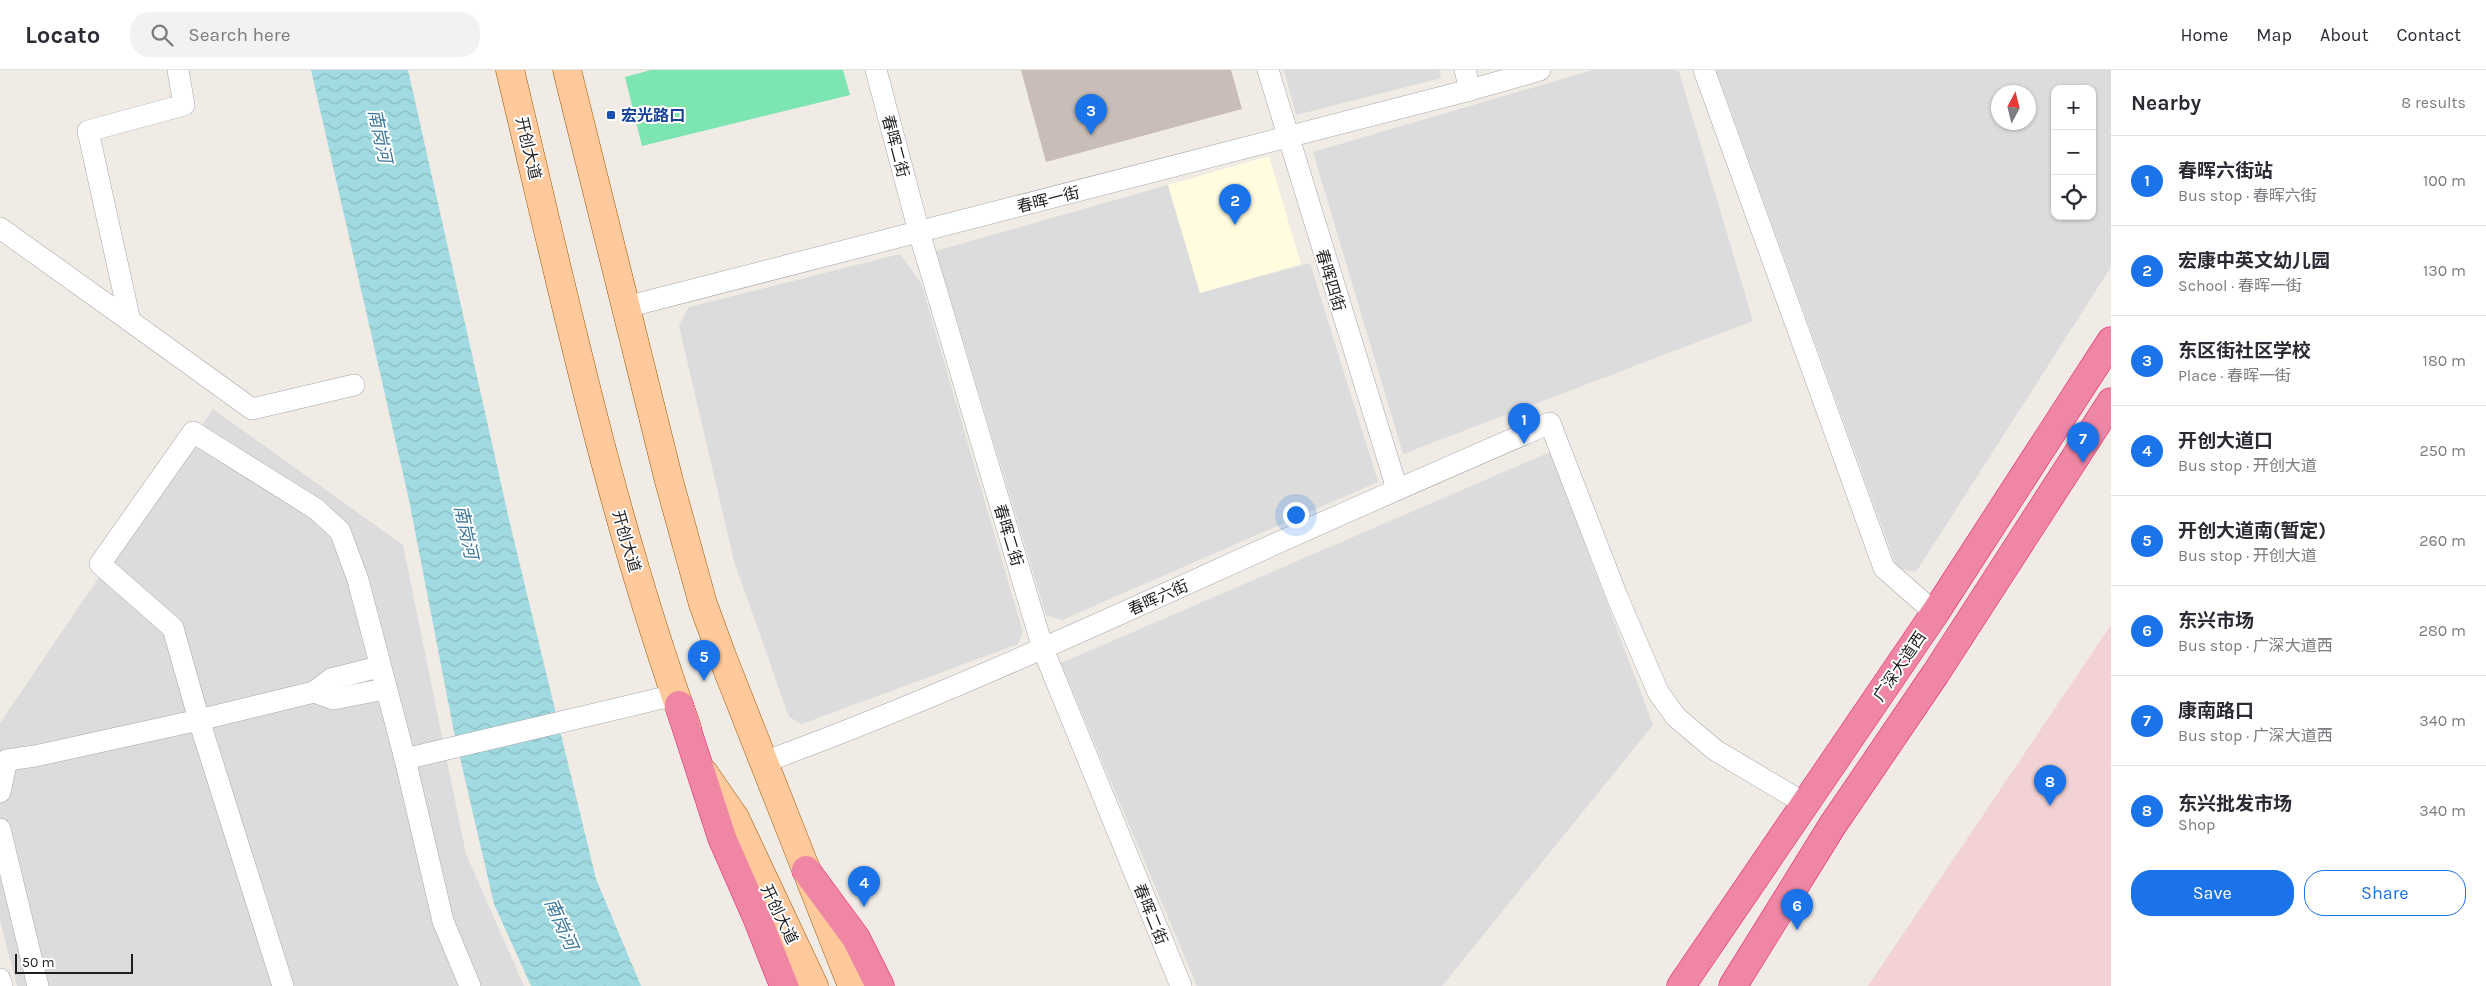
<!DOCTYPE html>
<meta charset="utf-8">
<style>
:root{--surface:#fff;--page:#f2f2f3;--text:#2b2b33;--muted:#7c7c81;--line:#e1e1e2;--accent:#1a73e8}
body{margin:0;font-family:Karla,"Noto Sans SC",sans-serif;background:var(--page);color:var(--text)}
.controls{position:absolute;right:15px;top:15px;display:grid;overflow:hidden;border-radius:10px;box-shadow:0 1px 4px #0004}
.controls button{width:45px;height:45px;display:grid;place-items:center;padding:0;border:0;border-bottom:1px solid var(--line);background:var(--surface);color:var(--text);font:25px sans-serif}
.compass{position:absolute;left:1991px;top:15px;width:45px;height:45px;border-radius:50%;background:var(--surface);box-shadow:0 1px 4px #0004;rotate:7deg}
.scale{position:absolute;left:15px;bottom:12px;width:118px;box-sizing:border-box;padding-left:5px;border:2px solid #1f1f1f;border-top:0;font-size:14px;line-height:18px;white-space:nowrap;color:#1f1f1f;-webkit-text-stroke:4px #fff;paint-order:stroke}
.you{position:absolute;left:1295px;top:444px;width:18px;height:18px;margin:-12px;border:4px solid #fff;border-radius:50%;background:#1a73e8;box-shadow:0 0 0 8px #1a73e833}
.badge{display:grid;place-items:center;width:32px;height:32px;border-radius:50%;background:var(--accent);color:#fff;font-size:16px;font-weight:700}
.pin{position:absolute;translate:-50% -41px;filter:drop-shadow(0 1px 2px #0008)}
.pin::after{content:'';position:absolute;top:26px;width:18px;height:15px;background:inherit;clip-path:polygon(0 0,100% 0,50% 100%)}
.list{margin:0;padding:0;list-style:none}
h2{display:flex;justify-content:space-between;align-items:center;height:65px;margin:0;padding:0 20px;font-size:21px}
h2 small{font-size:16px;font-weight:400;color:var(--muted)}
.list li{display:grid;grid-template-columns:32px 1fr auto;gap:15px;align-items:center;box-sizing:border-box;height:90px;padding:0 20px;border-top:1px solid var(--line)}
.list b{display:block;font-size:19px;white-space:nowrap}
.list p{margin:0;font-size:16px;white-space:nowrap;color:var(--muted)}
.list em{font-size:16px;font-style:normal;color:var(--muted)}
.actions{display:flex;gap:10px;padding:15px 20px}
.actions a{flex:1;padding:11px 0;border:1px solid var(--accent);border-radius:20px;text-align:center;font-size:18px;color:var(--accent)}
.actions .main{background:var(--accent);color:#fff}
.icon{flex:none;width:28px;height:28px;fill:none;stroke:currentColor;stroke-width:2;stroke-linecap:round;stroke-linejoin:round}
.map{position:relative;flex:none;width:2111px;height:916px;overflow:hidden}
header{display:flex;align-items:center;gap:30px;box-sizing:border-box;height:70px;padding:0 25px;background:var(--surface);border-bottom:1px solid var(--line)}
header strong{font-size:24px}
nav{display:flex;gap:28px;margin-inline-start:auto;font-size:18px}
.search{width:350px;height:45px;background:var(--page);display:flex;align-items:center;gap:12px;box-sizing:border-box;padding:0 18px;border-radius:20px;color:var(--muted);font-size:19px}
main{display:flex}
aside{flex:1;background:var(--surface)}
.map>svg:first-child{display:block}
.residential{fill:#dddcdc;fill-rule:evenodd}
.commercial{fill:#f2d2d4}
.education{fill:#fffcdf}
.pitch{fill:#7ce5b2}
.water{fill:url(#water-waves)}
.building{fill:#c9bdb7}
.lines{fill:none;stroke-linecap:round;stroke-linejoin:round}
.minor-casing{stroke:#a6a6a6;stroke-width:22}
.major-casing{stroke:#9a5700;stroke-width:29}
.highway-casing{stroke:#e91775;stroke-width:29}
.minor{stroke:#fff;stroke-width:21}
.major{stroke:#ffc99b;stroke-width:28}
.highway{stroke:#ee86a4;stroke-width:28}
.transit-dot{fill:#1a4fb4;stroke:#fff;stroke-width:2}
.labels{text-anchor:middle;stroke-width:4;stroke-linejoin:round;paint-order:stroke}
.transit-label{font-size:16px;font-weight:bold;fill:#164399;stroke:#fff;text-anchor:start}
.street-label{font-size:16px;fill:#1f1f1f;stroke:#fff}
.water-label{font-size:18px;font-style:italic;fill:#3c779d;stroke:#fff}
</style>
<header>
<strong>Locato</strong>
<div class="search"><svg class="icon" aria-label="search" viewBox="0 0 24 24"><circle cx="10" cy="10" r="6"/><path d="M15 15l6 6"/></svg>Search here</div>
<nav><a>Home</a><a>Map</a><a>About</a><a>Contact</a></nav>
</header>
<main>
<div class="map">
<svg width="2111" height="916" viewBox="0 0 2111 916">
<defs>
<pattern id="water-waves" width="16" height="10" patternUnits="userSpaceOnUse" patternTransform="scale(1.25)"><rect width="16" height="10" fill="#a1dae1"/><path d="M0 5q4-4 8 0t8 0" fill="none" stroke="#8abbc1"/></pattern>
</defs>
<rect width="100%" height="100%" fill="#f0ebe4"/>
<g class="residential">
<path d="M1284,0h155l2,8 -145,37z"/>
<path d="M1593,0h80l6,2 74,249 -350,133 -90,-302z"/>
<path d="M1716,0h395v197l-195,305 -19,-4zM2055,19h37v127h-37zM1998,22h30v30h-30z"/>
<path d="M1168,115l32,108 110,-30 68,219 -316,138 -16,-5 -110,-364z"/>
<path d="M900,184l21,29 102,349 -5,12 -216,80 -13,-7 -55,-156 -55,-235 10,-19z"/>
<path d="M213,339l190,136 63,309 58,132h-507l-17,-66v-197z"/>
<path d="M1550,382l103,273 -211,261h-245l-136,-323z"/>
</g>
<path class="commercial" d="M2111,555v361h-243z"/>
<path class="education" d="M1269,86l32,108 -101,29 -32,-108z"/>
<path class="pitch" d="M651,0h192l7,25 -208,51 -17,-69z"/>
<path class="water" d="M311,0h97l103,458 85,351 45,107h-110l-37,-82 -40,-172 -45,-232z"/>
<path class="building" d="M1021,0h210l11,39 -196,53z"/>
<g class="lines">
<defs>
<g id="minor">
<path d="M178,0l6,35 -96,26 42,190 122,88 102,-24"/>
<path d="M876,0l43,162 124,417 138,337"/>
<path d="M1268,0l129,419"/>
<path d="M1465,0l5,20"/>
<path d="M1704,0l180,498 51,45"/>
<path d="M0,158l130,93"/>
<path d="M626,237l844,-217 70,-20"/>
<path d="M314,622l19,7 52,-10"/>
<path d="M405,689l270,-64"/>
<path d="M764,692c148,-54 292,-119 436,-184 116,-53 232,-104 350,-155l68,176 40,93 18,25 39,33 89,53"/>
<path d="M0,722l7,-32 28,-4 164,-36 115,-28 17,-13 48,-12"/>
<path d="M0,759l38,157"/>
<path d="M0,909l2,7"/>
<path d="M283,916l-84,-266 -26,-92 -73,-64 93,-132 123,77 24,22 18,49 47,179 38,162 27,65"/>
</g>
<g id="major">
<path d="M510,0c53,221 100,444 177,658"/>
<path d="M567,0l102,411 34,123 19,52 130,330"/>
<path d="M704,703l31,45 79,168"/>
</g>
<g id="highway">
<path d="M679,635l43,133 35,80 27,68"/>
<path d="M806,800l50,68 24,48"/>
<path d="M1681,916l254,-373 176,-272"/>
<path d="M1733,916l99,-160 104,-153 175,-271"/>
</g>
</defs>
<use href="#minor" class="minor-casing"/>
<use href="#major" class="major-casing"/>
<use href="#highway" class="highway-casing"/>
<use href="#minor" class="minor"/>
<use href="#major" class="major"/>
<use href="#highway" class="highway"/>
</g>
<rect class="transit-dot" x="606" y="40" width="10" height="10" rx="2.5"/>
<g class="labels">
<g class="transit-label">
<text x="621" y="51">宏光路口</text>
</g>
<g class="street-label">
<text transform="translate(896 76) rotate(75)" y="6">春晖二街</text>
<text transform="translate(529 78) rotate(77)" y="6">开创大道</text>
<text transform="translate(1048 129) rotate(-14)" y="6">春晖一街</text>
<text transform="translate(1331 210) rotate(73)" y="6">春晖四街</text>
<text transform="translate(1009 465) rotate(73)" y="6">春晖二街</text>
<text transform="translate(627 471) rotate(74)" y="6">开创大道</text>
<text transform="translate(1158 527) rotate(-24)" y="6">春晖六街</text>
<text transform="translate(1899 596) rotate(-56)" y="6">广深大道西</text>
<text transform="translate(780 844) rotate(64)" y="6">开创大道</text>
<text transform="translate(1151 844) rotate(68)" y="6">春晖二街</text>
</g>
<g class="water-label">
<text transform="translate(380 66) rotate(78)" y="6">南岗河</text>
<text transform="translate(466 462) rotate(78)" y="6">南岗河</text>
<text transform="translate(561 854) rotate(66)" y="6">南岗河</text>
</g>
</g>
</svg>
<div class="controls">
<button>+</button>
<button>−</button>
<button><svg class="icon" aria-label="locate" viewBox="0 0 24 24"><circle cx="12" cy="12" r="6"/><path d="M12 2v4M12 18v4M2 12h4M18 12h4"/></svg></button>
</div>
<svg class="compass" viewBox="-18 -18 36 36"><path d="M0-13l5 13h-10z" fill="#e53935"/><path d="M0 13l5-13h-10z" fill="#7c7c81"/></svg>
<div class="scale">50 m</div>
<div class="you"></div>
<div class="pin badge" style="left:1524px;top:374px">1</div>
<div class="pin badge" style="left:1235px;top:155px">2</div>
<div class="pin badge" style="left:1091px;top:65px">3</div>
<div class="pin badge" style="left:864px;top:837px">4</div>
<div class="pin badge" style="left:704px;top:611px">5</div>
<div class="pin badge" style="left:1797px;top:860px">6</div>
<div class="pin badge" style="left:2083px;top:393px">7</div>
<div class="pin badge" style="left:2050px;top:736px">8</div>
</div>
<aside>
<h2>Nearby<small>8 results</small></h2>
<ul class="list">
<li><span class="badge">1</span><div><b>春晖六街站</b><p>Bus stop · 春晖六街</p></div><em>100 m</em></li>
<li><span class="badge">2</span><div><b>宏康中英文幼儿园</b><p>School · 春晖一街</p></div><em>130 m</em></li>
<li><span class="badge">3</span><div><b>东区街社区学校</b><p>Place · 春晖一街</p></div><em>180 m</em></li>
<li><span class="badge">4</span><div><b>开创大道口</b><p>Bus stop · 开创大道</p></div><em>250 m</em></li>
<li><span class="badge">5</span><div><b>开创大道南(暂定)</b><p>Bus stop · 开创大道</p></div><em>260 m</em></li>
<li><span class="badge">6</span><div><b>东兴市场</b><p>Bus stop · 广深大道西</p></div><em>280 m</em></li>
<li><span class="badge">7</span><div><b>康南路口</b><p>Bus stop · 广深大道西</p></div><em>340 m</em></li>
<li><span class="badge">8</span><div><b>东兴批发市场</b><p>Shop</p></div><em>340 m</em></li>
</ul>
<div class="actions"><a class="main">Save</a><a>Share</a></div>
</aside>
</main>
